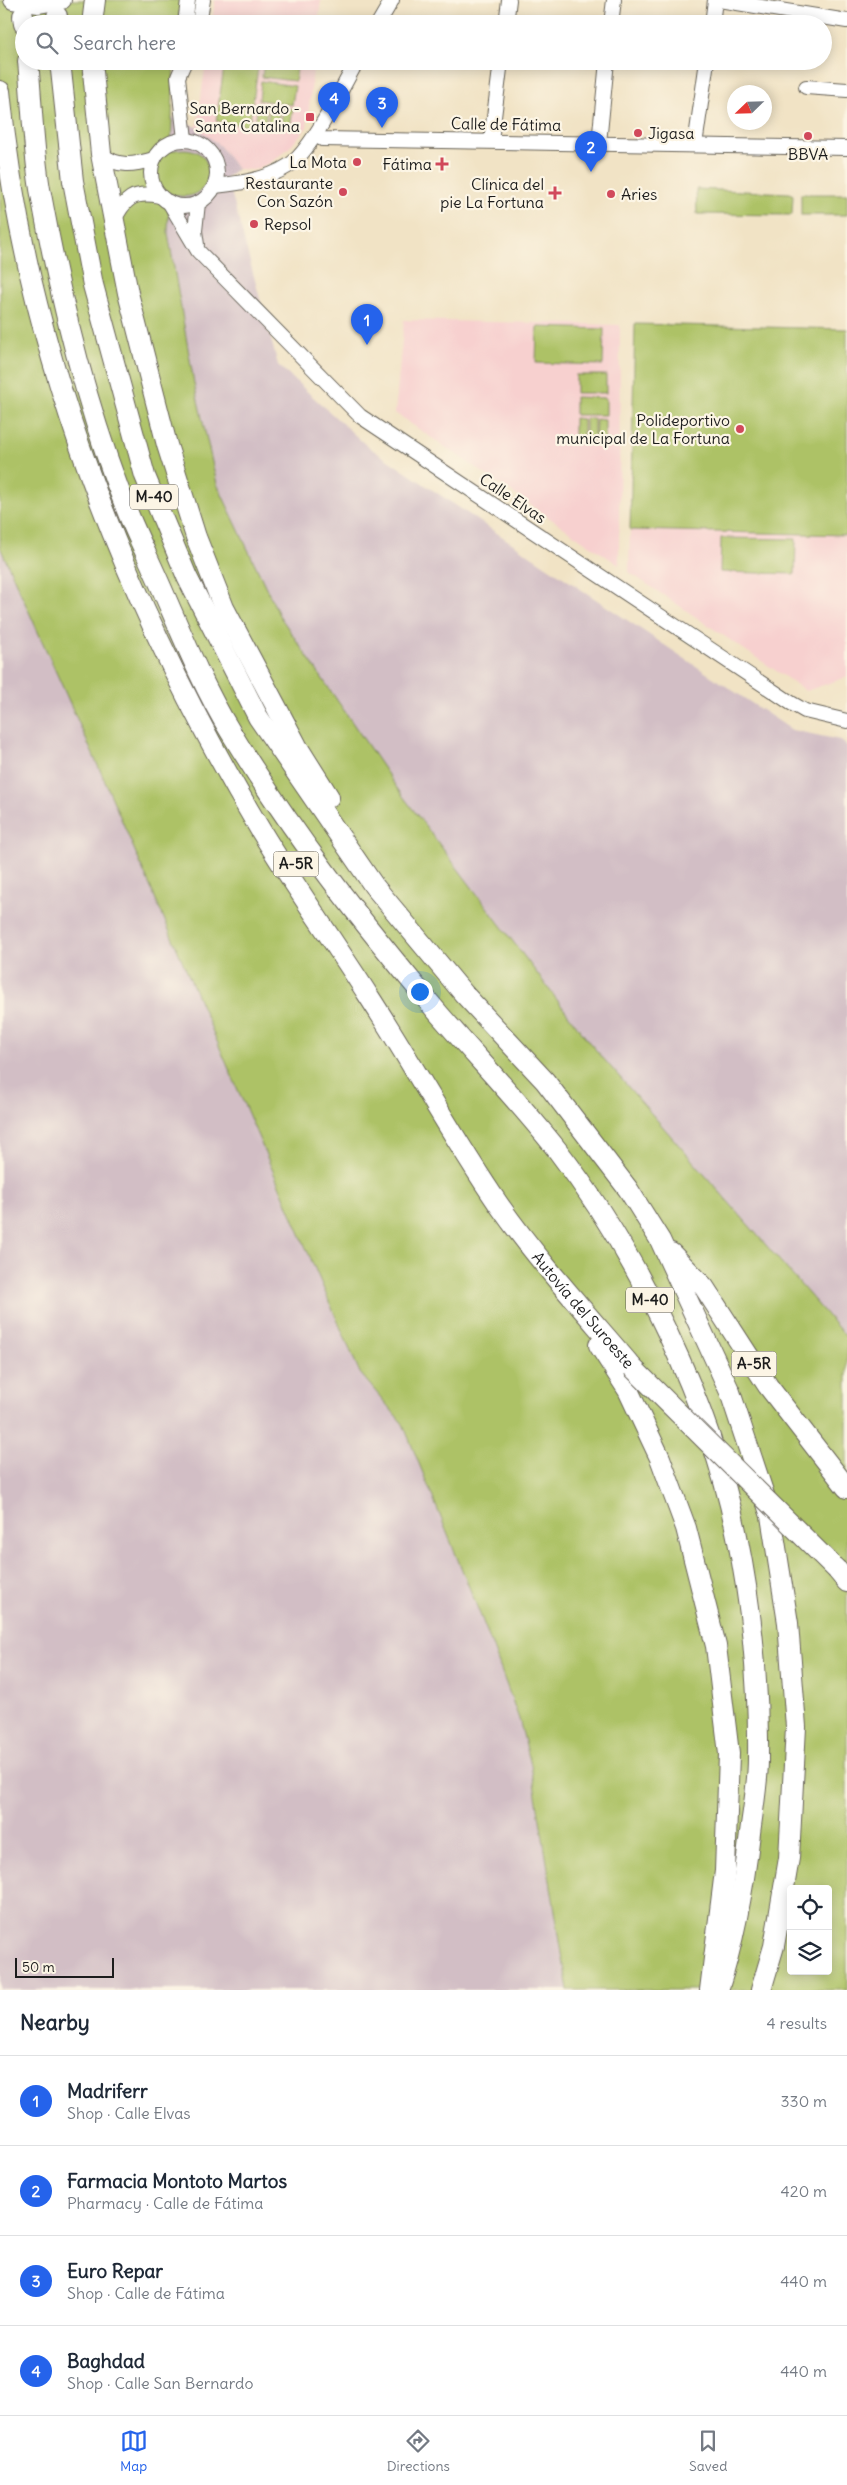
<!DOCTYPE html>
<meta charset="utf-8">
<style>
:root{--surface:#fff;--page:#f2f2f3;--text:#1f2937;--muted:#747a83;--line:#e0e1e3;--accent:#2563eb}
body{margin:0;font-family:Delius,sans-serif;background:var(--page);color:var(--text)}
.controls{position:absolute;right:15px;bottom:15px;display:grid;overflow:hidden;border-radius:5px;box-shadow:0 2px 12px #0003}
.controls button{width:45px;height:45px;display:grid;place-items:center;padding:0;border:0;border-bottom:1px solid var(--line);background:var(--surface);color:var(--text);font:25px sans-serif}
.compass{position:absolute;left:727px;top:85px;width:45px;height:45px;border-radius:50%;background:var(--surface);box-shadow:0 2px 12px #0003;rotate:247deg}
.scale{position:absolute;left:15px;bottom:12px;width:99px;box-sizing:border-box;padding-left:5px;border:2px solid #1c1c1c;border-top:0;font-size:14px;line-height:18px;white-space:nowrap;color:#1c1c1c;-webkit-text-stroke:4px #fcf5e5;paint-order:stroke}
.you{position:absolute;left:419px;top:991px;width:18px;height:18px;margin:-12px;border:4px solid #fff;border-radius:50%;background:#1a73e8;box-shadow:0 0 0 8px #1a73e833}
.badge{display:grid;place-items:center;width:32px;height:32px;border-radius:50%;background:var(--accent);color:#fff;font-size:16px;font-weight:700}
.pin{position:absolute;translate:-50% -41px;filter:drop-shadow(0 1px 2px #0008)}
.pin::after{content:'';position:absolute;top:26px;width:18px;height:15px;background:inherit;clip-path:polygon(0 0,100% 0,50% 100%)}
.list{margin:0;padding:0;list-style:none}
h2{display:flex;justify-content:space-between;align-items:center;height:65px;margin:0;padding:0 20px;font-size:21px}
h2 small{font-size:16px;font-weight:400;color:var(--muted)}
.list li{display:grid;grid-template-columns:32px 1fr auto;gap:15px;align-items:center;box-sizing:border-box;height:90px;padding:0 20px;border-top:1px solid var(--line)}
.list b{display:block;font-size:19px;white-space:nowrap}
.list p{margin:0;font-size:16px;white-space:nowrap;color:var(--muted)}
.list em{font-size:16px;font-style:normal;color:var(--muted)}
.icon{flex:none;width:28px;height:28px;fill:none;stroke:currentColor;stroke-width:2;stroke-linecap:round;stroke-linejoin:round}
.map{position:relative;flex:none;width:847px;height:1990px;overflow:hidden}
.search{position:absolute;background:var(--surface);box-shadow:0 2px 12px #0003;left:15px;right:15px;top:15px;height:55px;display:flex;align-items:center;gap:12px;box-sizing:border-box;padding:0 18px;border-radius:28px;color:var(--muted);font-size:19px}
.sheet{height:425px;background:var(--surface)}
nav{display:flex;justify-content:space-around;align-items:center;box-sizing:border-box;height:70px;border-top:1px solid var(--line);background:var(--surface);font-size:14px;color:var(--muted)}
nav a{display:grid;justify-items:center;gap:2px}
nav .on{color:var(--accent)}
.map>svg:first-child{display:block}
.built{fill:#f7d0cf}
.industrial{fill:#d2bec5}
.green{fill:#adc266;stroke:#646f41;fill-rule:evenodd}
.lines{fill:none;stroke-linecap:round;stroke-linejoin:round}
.minor-casing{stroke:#676257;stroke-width:16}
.major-casing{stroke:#676257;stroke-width:20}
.highway-casing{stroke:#676257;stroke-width:22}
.minor{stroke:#fff;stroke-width:14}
.major{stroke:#fff;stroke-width:18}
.highway{stroke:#fff;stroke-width:20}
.highway-bridge-casing{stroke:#676257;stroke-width:22;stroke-linecap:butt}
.highway-bridge{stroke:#fff;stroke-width:20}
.poi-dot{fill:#d1495b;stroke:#fcf5e5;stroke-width:2}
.labels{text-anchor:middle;stroke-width:4.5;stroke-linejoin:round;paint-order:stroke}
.shield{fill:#fcf5e5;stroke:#5f5d58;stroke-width:1}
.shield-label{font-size:15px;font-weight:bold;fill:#1c1c1c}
.poi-label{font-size:16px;fill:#1c1c1c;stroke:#fcf5e5;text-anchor:end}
.street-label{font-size:16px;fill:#1c1c1c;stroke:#fcf5e5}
</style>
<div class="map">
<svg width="847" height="1990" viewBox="0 0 847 1990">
<rect width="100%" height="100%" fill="#fcf5e5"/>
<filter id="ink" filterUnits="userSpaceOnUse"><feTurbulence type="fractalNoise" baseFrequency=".02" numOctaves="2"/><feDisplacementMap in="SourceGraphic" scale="10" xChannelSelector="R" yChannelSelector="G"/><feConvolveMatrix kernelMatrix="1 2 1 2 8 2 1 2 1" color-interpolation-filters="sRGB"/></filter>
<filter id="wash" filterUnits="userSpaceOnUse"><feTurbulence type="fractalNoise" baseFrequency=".0096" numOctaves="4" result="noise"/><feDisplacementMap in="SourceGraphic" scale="20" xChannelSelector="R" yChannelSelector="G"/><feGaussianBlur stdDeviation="1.12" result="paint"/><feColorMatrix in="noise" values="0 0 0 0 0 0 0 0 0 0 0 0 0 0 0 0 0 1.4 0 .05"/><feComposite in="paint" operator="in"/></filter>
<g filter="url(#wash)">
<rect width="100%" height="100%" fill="#f1e3c5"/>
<g class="built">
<path d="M215,0h106l-3,24h-106z"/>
<path d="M206,61h108l-7,66 -18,21 -19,15 -17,7 -16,-1 -17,-23 -23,-19z"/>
<path d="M404,320l216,5 -1,240 -224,-152z"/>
<path d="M630,530l217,5v142l-41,14 -177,-119z"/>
</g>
<g class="industrial">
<path d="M172,117l25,10 23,19 17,23 -10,8 51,188 89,81 215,144 210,140 48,10 7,6v592l-258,-296 -190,-251 -120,-176 -62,-131 -23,-101 -26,-150z"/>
<path d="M0,547l103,230 257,596 43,51 83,205 33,90 12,46 37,225h-568z"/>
</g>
<g class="green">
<path d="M0,0h181l-3,24h-154v37h150l-3,90c53,-15 48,62 -2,42l-1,40 26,150 23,101 62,131 120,176 190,251 258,296v652h-279l-37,-225 -12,-46 -33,-90 -83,-205 -43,-51 -257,-596 -103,-230zM791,1889h37v82h-37z"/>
<path d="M225,61l34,1 -10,64 -33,-5z"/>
<path d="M264,61l34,2 -3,18 -33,-4z"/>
<path d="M261,81l34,5 -3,19 -33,-5z"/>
<path d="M258,103l9,2 -2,20 -10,-1z"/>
<path d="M270,105l10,2 -3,20 -10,-1z"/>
<path d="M283,107l10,2 -3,19 -9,-2z"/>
<path d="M696,189l94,4 3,2 -1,20 -95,-1z"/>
<rect x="801" y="194" width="46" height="21"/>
<path d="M635,324l212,5v206l-217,-5z"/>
<path d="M537,327l67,2 -1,36 -67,-2z"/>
<rect x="576" y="375" width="30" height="18"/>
<path d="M575,397l31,1v17h-31z"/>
<path d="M574,418l9,1v22h-9z"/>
<path d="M585,418l9,1v22h-9z"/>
<path d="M596,419l9,1v21h-10z"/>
<path d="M721,538l75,1 -1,35 -75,-2z"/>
</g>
</g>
<g filter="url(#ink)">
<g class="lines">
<defs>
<g id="minor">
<path d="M719,0l128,21"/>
<path d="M185,24l3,-24"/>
<path d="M199,24l4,-24"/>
<path d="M378,24l14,-24"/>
<path d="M506,24l3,-24"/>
<path d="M611,24l3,-24"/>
<path d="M712,24l3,-24"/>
<path d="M185,61l-7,16 7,62"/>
<path d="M806,87l41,3"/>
<path d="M316,135l6,4 525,9"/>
<circle cx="184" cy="173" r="33"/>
<path d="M491,141l10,-80"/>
<path d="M599,143l8,-82"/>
<path d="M695,145l12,-84"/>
<path d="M101,154c17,14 33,11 53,5"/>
<path d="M215,186c26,-3 51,-6 73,-20 23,-14 55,-80 69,-105"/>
<path d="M169,202l29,49 162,165 431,287 14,8 42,10"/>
<path d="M113,222c12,-24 20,-31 47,-26"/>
<path d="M197,245l-2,-14 3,-28"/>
</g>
<path id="major" d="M13,0l26,4 23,-4"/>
<g id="highway">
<path d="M23,16l1,8"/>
<path d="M57,16v8"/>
<path d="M92,24l3,-24"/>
<path d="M28,61c4,42 5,86 12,128 20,111 47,224 90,329 11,26 24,52 35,78 20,46 39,92 65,135 61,101 133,193 209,283 40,46 82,90 119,137 81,105 153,255 179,385 15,73 22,148 21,223 0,24 -5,50 -8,74 -6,53 -15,106 -32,157"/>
<path d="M60,61l13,120 20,104 52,191 42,101 71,140 116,169 90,108 81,87 83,108 32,51 70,152 41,124 17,107 8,104 -7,131 -15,88 -13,44"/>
<path d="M92,61l9,93 27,139 39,152 29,92 28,71 73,138 32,51"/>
<path id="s1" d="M0,91c24,258 129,519 261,740 34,56 72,109 107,164 45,69 84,142 131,210 40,57 88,109 133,162"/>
<path d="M671,1253l33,34 64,99 79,102"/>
<path d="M599,1345l29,45 32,68 26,70 30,118 13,108 -4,117 -15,119"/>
<path d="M837,1570l10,12"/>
</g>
</defs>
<use href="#minor" class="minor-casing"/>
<use href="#major" class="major-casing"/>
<use href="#highway" class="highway-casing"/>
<use href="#minor" class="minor"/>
<use href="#major" class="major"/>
<use href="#highway" class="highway"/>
<defs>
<path id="highway-bridge" d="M632,1367l205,203"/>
</defs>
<use href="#highway-bridge" class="highway-bridge-casing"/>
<use href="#highway-bridge" class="highway-bridge"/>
</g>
</g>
<g class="poi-dot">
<rect x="305" y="112" width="10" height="10" rx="2.5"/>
<circle cx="638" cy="133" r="5"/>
<circle cx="808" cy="136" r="5"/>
<circle cx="357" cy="162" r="5"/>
<path d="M439.5 156.5h5v5h5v5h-5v5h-5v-5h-5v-5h5z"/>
<circle cx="343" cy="192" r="5"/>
<path d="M552.5 185.5h5v5h5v5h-5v5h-5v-5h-5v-5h5z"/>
<circle cx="611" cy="194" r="5"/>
<circle cx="254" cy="224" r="5"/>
<circle cx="740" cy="429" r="5"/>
</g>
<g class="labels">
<g class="shield">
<rect x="130" y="484.5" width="48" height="25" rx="4"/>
<rect x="273.5" y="851.5" width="45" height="25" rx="4"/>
<rect x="626" y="1287.5" width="48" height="25" rx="4"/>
<rect x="731.5" y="1351.5" width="45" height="25" rx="4"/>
</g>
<g class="shield-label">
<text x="154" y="502">M-40</text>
<text x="296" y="869">A-5R</text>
<text x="650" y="1305">M-40</text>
<text x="754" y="1369">A-5R</text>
</g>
<g class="poi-label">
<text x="300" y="114">San Bernardo -<tspan x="300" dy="18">Santa Catalina</tspan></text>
<text x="648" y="139" text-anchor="start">Jigasa</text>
<text x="808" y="160" text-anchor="middle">BBVA</text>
<text x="347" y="168">La Mota</text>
<text x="432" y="170">Fátima</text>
<text x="333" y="189">Restaurante<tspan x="333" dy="18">Con Sazón</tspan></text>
<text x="544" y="190">Clínica del<tspan x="544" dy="18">pie La Fortuna</tspan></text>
<text x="621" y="200" text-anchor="start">Aries</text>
<text x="264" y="230" text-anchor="start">Repsol</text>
<text x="730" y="426">Polideportivo<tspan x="730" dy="18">municipal de La Fortuna</tspan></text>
</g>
<g class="street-label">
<text transform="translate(506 124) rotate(1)" y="6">Calle de Fátima</text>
<text transform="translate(513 498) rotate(34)" y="6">Calle Elvas</text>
<text dy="6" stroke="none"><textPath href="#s1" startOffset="1369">Autovía del Suroeste</textPath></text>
</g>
</g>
</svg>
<div class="controls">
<button><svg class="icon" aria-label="locate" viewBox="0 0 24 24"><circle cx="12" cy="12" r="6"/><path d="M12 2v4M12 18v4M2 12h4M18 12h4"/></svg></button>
<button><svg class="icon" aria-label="layers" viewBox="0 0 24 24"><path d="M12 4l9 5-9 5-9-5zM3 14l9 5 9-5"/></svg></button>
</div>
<svg class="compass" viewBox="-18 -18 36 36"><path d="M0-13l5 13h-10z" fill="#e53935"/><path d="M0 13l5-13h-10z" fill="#747a83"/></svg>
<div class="scale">50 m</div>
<div class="you"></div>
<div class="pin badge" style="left:367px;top:345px">1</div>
<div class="pin badge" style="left:591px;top:172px">2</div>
<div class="pin badge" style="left:382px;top:128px">3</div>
<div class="pin badge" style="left:334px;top:123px">4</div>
<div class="search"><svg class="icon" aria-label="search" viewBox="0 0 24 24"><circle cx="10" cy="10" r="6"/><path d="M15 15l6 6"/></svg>Search here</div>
</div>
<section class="sheet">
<h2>Nearby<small>4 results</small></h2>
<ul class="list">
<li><span class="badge">1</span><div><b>Madriferr</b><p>Shop · Calle Elvas</p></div><em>330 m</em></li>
<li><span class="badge">2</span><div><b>Farmacia Montoto Martos</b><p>Pharmacy · Calle de Fátima</p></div><em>420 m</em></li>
<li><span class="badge">3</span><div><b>Euro Repar</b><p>Shop · Calle de Fátima</p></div><em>440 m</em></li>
<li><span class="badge">4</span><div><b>Baghdad</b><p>Shop · Calle San Bernardo</p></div><em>440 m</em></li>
</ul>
</section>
<nav>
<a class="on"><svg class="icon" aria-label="map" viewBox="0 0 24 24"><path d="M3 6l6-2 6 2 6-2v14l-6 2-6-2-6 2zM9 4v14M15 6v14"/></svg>Map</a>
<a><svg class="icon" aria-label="directions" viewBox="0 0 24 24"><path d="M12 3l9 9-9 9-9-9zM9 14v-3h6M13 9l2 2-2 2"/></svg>Directions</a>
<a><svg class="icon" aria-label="saved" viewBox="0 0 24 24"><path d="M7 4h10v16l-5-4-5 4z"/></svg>Saved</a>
</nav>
